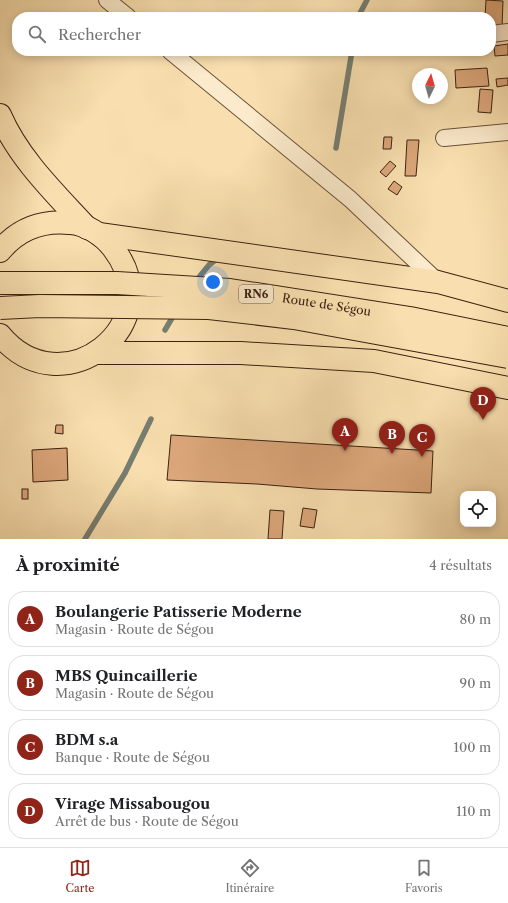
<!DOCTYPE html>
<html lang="fr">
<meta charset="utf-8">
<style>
:root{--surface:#fff;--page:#f6f6f6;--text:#202124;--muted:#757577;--line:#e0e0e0;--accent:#8f2418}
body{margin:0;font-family:"Libre Caslon Text",serif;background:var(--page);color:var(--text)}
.controls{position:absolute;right:12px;bottom:12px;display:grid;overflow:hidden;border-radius:8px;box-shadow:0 2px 10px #0003}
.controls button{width:36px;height:36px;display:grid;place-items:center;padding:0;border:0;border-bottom:1px solid var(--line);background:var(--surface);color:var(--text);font:20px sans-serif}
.compass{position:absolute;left:412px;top:68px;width:36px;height:36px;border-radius:50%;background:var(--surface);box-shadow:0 2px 10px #0003;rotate:5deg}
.you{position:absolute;left:213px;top:282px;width:14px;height:14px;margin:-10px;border:3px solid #fff;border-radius:50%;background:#1a73e8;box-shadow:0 0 0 6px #1a73e833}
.badge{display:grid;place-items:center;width:26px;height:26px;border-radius:50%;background:var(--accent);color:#fff;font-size:13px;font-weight:700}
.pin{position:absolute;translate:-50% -33px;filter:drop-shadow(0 1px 2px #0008)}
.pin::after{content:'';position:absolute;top:21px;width:14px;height:12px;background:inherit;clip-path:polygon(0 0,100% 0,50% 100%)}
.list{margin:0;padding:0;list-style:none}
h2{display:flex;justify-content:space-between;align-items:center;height:52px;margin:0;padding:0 16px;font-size:17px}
h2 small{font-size:13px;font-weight:400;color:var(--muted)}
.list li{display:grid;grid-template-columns:26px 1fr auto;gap:12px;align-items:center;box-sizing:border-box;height:56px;margin:0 8px 8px;padding:0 8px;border:1px solid var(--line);border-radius:16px}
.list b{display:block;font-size:15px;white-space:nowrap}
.list p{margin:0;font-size:13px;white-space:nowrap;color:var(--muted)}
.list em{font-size:13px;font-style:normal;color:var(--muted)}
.icon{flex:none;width:22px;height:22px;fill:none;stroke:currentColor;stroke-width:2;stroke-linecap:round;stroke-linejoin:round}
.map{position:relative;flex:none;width:508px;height:539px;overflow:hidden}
.search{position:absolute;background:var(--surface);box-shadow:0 2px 10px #0003;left:12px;right:12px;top:12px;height:44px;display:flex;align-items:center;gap:10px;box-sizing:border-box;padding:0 14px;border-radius:16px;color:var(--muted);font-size:15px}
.sheet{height:308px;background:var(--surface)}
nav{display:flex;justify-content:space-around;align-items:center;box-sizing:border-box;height:56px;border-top:1px solid var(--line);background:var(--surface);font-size:11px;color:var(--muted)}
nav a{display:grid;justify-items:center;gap:2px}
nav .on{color:var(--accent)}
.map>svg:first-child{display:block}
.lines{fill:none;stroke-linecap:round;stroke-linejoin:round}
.stream{stroke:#777e71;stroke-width:5.5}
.building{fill:#dda87c;stroke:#3c2112}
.minor-casing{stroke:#6b5039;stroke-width:18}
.primary-casing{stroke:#3c2112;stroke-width:24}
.minor{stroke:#fbeacb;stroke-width:16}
.primary{stroke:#f9dfaf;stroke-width:22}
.trunk-bridge-casing{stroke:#3c2112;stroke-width:24;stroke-linecap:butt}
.trunk-bridge{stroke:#f9dfaf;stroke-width:22}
.labels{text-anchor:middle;stroke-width:3;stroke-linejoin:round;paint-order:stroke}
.shield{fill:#fbeacb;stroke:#755d4a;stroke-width:1}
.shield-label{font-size:11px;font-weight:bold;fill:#3c2112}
.street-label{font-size:12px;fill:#3c2112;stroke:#fbeacb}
</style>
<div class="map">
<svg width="508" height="539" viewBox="0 0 508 539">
<rect width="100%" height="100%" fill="#f9dfaf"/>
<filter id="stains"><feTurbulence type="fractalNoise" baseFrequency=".005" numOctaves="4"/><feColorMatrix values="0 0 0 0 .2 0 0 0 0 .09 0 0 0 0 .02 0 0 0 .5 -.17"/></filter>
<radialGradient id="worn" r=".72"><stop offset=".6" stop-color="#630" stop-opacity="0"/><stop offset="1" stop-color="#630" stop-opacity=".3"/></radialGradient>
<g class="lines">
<g class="stream">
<path d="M358,17l9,-17"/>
<path d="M336,148l16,-97"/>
<path d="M195,282l14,-17 10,-8"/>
<path d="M165,330l10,-17"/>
<path d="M85,539l40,-66 26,-54"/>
</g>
</g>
<g class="building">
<path d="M486,0l17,1 -1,26 -11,-1v-9h-6z"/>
<path d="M508,44v11l-13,1 -1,-10z"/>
<path d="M487,68l2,18 -33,2 -1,-18z"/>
<path d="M508,78v7l-11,2 -1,-8z"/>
<path d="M480,89l13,1 -2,23 -13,-1z"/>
<path d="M384,137h8l-1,12h-8z"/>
<path d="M407,140h12l-3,36h-11z"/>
<path d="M390,161l6,5 -10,11 -6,-5z"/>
<path d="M394,181l8,6 -5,8 -9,-6z"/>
<path d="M56,425h7v9l-8,-1z"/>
<path d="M171,435l262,16 -2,42 -114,-4 -60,-5 -90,-4z"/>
<path d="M67,448l1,32 -35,2 -1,-32z"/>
<rect x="22" y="489" width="6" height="10"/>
<path d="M303,508l14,2 -3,18 -14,-2z"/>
<path d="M270,510l14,1 -2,28h-14z"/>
</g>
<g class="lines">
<defs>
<g id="minor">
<path d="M107,0l21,17"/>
<path d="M491,34l17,-2"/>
<path d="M170,51l180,148 88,83"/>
<path d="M444,138l64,-6"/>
</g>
<g id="primary">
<path d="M0,115c19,44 55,78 87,113"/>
<path d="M99,234l339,48 70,19"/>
<path d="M0,251c18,-22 41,-31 70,-28 16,1 33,12 43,25 59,76 -51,162 -113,87"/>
<path d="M96,353h145l133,8 134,27"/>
</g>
</defs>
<use href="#minor" class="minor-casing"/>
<use href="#primary" class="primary-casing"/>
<use href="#minor" class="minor"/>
<use href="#primary" class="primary"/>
<defs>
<g id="trunk-bridge">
<path id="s1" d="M0,283h117l113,7 180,28 98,20"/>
<path d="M0,308l40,-2 169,2 85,10 214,39"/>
</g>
</defs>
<use href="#trunk-bridge" class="trunk-bridge-casing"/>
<use href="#trunk-bridge" class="trunk-bridge"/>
</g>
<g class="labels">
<rect class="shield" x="239" y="285" width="34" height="18" rx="3"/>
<g class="shield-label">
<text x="256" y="298">RN6</text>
</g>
<g class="street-label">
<text dy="4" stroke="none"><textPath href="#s1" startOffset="328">Route de Ségou</textPath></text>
</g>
</g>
<rect width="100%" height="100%" filter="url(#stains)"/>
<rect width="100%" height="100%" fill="url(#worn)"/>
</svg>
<div class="controls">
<button><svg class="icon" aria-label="locate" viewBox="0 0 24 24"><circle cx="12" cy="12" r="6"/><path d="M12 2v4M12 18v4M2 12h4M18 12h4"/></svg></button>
</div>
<svg class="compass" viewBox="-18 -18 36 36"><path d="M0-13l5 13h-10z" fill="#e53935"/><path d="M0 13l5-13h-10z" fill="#757577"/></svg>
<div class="you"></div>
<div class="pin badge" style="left:345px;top:451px">A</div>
<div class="pin badge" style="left:392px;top:454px">B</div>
<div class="pin badge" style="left:422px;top:457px">C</div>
<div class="pin badge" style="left:483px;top:420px">D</div>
<div class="search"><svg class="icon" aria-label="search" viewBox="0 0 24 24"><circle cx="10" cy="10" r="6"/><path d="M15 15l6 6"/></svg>Rechercher</div>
</div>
<section class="sheet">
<h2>À proximité<small>4 résultats</small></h2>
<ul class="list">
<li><span class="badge">A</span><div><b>Boulangerie Patisserie Moderne</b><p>Magasin · Route de Ségou</p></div><em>80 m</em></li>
<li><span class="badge">B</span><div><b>MBS Quincaillerie</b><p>Magasin · Route de Ségou</p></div><em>90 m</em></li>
<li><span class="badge">C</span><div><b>BDM s.a</b><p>Banque · Route de Ségou</p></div><em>100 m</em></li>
<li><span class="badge">D</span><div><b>Virage Missabougou</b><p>Arrêt de bus · Route de Ségou</p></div><em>110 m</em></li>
</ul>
</section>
<nav>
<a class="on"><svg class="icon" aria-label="map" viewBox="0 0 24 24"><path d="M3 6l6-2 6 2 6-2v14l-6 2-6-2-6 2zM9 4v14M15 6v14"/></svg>Carte</a>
<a><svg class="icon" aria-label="directions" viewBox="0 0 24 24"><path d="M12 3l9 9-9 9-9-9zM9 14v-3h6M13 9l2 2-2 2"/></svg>Itinéraire</a>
<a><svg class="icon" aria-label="saved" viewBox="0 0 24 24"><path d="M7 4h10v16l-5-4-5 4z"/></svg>Favoris</a>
</nav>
